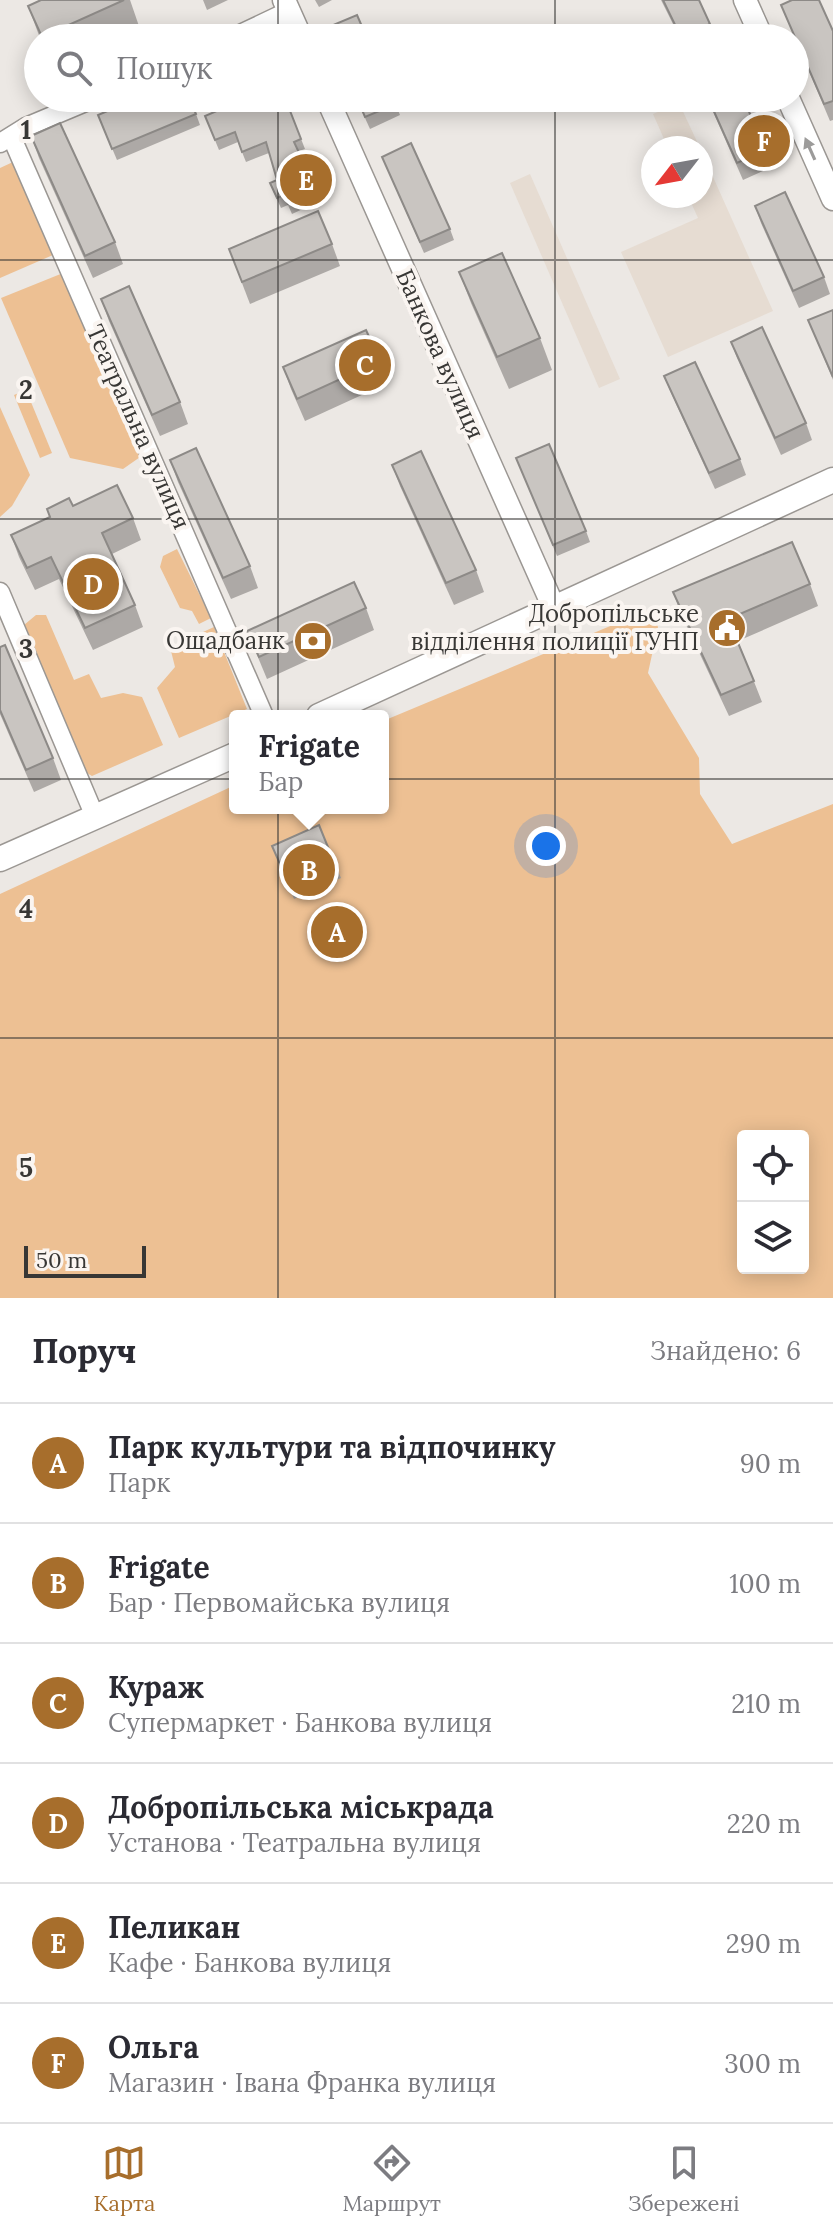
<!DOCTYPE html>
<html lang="uk">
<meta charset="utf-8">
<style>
:root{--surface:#fff;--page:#f7f7f7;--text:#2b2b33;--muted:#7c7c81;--line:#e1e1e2;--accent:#a76e2c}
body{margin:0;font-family:Lora,serif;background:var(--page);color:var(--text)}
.controls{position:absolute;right:24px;bottom:24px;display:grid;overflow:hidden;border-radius:8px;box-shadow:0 4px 20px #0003}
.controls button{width:72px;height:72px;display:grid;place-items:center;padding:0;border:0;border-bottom:2px solid var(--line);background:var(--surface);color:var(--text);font:40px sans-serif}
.compass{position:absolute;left:641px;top:136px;width:72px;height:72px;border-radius:50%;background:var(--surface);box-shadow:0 4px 20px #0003;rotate:239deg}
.scale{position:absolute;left:24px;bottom:20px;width:122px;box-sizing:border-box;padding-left:8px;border:4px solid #383735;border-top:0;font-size:22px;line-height:28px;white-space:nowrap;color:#383735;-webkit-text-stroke:6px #faf5f1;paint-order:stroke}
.you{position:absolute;left:546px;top:846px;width:28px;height:28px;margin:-20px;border:6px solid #fff;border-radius:50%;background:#1a73e8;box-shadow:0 0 0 12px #1a73e833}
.badge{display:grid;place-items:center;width:52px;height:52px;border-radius:50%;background:var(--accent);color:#fff;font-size:26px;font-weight:700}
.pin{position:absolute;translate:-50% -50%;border:4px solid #fff;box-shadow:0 2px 8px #0006}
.popup{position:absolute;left:229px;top:710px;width:160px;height:104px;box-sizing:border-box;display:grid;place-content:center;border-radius:8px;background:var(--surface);filter:drop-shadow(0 2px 6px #0005);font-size:26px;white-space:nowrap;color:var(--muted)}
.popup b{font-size:30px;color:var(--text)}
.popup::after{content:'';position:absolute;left:50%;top:100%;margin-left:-16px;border:16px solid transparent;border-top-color:var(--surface)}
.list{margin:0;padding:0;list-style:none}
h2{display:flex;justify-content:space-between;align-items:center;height:104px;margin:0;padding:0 32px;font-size:34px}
h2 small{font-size:26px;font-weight:400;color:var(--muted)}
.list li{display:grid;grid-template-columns:52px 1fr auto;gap:24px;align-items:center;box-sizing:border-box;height:120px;padding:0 32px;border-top:2px solid var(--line)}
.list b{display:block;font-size:30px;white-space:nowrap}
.list p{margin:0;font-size:26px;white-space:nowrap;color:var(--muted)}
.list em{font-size:26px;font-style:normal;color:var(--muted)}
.icon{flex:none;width:44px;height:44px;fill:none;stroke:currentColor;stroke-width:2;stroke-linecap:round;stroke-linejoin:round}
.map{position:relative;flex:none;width:833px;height:1298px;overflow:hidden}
.search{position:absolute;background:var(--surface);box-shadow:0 4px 20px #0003;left:24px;right:24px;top:24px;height:88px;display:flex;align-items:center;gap:20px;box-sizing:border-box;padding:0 28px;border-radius:44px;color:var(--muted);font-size:30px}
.sheet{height:824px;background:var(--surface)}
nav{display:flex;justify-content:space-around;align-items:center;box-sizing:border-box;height:112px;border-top:2px solid var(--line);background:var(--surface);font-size:22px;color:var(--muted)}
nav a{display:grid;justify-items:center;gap:4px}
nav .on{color:var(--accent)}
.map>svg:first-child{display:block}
.built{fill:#e6dcd2}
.green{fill:#edc093;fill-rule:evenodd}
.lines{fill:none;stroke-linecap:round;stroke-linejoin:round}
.minor-casing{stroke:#9b9793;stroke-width:21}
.tertiary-casing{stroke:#9b9793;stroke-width:25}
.secondary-casing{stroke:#9b9793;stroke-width:27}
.minor{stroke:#fff;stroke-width:18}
.tertiary{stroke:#fff;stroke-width:22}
.secondary{stroke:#fff;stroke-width:24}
.wall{fill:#ada9a6}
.building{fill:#c9c5c1;stroke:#8d8a87;stroke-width:2}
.oneway{fill:#9c9b9a}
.grid{fill:none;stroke:#383735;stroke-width:2;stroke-opacity:0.55}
.labels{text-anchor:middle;stroke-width:8;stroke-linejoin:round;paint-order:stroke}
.street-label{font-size:24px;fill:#383735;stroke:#faf5f1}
.poi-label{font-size:24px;fill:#383735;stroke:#faf5f1;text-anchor:end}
.grid-label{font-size:26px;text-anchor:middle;font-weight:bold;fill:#383735;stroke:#faf5f1;stroke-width:8;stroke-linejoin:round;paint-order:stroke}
</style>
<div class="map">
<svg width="833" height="1298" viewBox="0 0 833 1298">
<rect width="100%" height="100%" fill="#ece8e4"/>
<g class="built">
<path d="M679,103l21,45h-32l-15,-34z"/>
<path d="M701,150l72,161 -105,46 -47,-105 77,-34 -10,-22h13z"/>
<path d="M530,174l90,205 -21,9 -89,-205z"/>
</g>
<g class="green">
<path d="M13,162l40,93 -53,23v-110z"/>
<path d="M63,273l80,182 -20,14 -53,-11 -69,-160z"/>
<path d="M26,390l26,63 -12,5 -26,-63z"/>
<path d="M0,407l30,68 -18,31 -12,11z"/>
<path d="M177,549l34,69 -12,6 -7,-13 -12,-3 -20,-41 3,-11z"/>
<path d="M651,609l7,18 -10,46 51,85 1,36 32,50 101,-40v494h-833v-404l235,-109v23h148v-87zM743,1136h60v132h-60z"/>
<path d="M36,615h10l28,65 15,-6 12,24 22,-5 19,4 21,48 -71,31 -5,-3 -63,-148z"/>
<path d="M214,627l33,82 -68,29 -22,-50 18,-21 -5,-20z"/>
</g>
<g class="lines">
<defs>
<g id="minor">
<path d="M232,38l57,-27"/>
<path d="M12,138l252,578"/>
<path d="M0,143l26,-16 69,-29"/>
<path d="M0,592l96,227"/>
</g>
<g id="tertiary">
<path d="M284,0l17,38"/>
<path d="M745,0l17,38"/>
<path d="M327,98l227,510"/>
<path d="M788,98l45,101"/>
</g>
<g id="secondary">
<path d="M319,716l514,-236"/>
<path d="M0,859l235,-104"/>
</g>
</defs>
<use href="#minor" class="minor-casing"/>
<use href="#tertiary" class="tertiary-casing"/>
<use href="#secondary" class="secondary-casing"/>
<use href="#minor" class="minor"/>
<use href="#tertiary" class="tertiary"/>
<use href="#secondary" class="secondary"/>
</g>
<g class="wall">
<path d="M41,0h89l10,29 -20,9h-80l-12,-32z"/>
<path d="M203,0h25l-21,10z"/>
<path d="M315,0h17l-13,7z"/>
<path d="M661,0h38l16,38h-35z"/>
<path d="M781,5l52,26v89l-3,1z"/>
<path d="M285,98l20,51 -6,2 21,50 -28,13 -4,-9 -7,3 -7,-15 -4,-10 7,-3 -8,-27 -23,9 -8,-20 -19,8 -14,-34z"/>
<path d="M356,98h37l7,17 -30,14z"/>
<path d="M707,98h36l29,69 -29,13z"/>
<path d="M196,114l4,11 -83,35 -19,-45z"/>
<path d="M31,136l84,106 8,22 -30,14 -54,-120z"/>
<path d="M382,157l68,72 4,11 -30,13z"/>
<path d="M755,206l69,71 6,17 -31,14 -38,-85z"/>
<path d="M332,244l8,22 -90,38 -21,-55z"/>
<path d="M459,272l81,66 12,32 -43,19 -38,-86z"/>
<path d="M101,299l79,103 8,22 -28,12 -51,-115z"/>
<path d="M833,310v70l-25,-60z"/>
<path d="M731,342l75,81 6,17 -31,15 -44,-97z"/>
<path d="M380,361l8,22 -83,38 -14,-32 -8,-22z"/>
<path d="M664,376l76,83 6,16 -31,14 -44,-96z"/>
<path d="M170,460l80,106 8,22 -27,11 -53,-117z"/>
<path d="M392,465l84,105 8,22 -30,13 -54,-119z"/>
<path d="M521,469l65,62 4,11 -33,14z"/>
<path d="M73,506l60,12 8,22 -29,14 23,51 8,22 -50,23 -34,-71 -24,11 -16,-33 -8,-22z"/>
<path d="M810,584l8,22 -80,35 24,61 -33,14 -48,-102 -8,-22z"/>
<path d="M366,608l8,22 -107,49 -20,-48z"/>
<path d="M0,647l53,111 8,22 -27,12 -34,-78z"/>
<path d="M272,846l62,16 7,16 -47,21z"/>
</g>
<g class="building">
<path d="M41,0h83l-82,37 -14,-31z"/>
<path d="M663,0h36l11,24 -29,13z"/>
<path d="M792,0h27l14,31v70l-9,3 -43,-99z"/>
<path d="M357,15l10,23h-37l-4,-10z"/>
<path d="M138,98h51l7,16 -84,35 -14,-34z"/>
<path d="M225,98h60l16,41 -7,3 23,49 -29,13 -4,-9 -7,3 -7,-15 7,-3 -11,-38 -24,10 -7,-20 -20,8 -10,-24 21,-9 -4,-8z"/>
<path d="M357,98h36l3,6 -31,13z"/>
<path d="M708,98h35l23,52 -29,13z"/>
<path d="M60,123l55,119 -30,14 -54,-120z"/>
<path d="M411,143l39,86 -30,13 -38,-85z"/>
<path d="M785,192l39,85 -31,14 -38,-85z"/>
<path d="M318,211l14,33 -90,38 -13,-33z"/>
<path d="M502,253l38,85 -43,19 -38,-85z"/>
<path d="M129,286l51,116 -28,13 -51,-116z"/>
<path d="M833,310v67l-25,-57z"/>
<path d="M762,327l44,96 -31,15 -44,-96z"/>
<path d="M366,330l14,31 -83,38 -14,-32z"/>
<path d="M695,362l45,97 -31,14 -45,-97z"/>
<path d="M549,444l37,87 -33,14 -37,-87z"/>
<path d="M196,448l54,118 -27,12 -53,-118z"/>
<path d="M421,451l55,119 -30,13 -54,-118z"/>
<path d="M117,485l16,33 -31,15 33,72 -50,23 -34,-71 -24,11 -16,-33 39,-18 -3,-8 22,-11 4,8z"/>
<path d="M792,542l18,42 -82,35 26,62 -33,14 -48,-103z"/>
<path d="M354,582l12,26 -107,49 -12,-26z"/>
<path d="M5,645l48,113 -27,12 -26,-60v-63z"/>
<path d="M319,825l15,37 -46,20 -16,-36z"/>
</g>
<defs><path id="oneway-solid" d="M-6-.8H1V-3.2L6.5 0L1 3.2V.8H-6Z" transform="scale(2)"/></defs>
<use class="oneway" href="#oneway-solid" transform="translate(810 149) rotate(-114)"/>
<path class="grid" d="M278,0v38M555,0v38M278,98v1200M555,98v1200M0,260h833M0,519h833M0,779h833M0,1038h833"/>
<defs>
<symbol id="civic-disc" viewBox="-11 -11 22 22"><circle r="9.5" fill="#a76e2c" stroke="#faf5f1"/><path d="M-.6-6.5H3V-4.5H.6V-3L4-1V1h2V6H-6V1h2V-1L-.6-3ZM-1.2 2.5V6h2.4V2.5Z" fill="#fff"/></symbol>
<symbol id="bank-disc" viewBox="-11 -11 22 22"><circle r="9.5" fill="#a76e2c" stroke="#faf5f1"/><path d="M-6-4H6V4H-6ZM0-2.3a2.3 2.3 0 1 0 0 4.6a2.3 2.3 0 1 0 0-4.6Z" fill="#fff"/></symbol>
</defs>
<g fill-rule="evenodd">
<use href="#civic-disc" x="705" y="606" width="44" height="44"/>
<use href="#bank-disc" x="291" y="619" width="44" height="44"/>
</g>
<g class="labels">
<g class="street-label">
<text transform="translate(440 354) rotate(66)" y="8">Банкова вулиця</text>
<text transform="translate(138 427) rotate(66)" y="8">Театральна вулиця</text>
</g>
<g class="poi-label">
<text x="699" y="622">Добропільське<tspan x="699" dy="28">відділення полиції ГУНП</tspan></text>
<text x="285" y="649">Ощадбанк</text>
</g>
</g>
<g class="grid-label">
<text x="26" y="139">1</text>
<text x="26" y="399">2</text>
<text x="26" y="658">3</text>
<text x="26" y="918">4</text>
<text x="26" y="1177">5</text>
</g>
</svg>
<div class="controls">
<button><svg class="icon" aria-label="locate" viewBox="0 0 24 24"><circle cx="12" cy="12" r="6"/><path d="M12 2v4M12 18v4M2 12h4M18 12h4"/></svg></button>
<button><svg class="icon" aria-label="layers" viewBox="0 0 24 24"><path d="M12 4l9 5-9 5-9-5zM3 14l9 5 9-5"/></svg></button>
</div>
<svg class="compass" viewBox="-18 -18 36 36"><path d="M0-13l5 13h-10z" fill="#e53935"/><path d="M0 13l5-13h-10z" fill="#7c7c81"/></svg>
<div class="scale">50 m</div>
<div class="you"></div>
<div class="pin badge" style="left:337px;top:932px">A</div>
<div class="pin badge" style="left:309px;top:870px">B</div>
<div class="popup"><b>Frigate</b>Бар</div>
<div class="pin badge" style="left:365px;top:365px">C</div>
<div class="pin badge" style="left:93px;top:584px">D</div>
<div class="pin badge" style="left:306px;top:180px">E</div>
<div class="pin badge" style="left:764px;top:141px">F</div>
<div class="search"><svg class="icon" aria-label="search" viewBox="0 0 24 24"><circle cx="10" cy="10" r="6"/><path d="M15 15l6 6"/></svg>Пошук</div>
</div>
<section class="sheet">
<h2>Поруч<small>Знайдено: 6</small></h2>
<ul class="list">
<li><span class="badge">A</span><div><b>Парк культури та відпочинку</b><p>Парк</p></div><em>90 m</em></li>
<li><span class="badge">B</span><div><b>Frigate</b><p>Бар · Первомайська вулиця</p></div><em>100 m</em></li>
<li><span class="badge">C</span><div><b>Кураж</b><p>Супермаркет · Банкова вулиця</p></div><em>210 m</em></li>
<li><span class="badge">D</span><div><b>Добропільська міськрада</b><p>Установа · Театральна вулиця</p></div><em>220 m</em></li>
<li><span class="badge">E</span><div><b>Пеликан</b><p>Кафе · Банкова вулиця</p></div><em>290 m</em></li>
<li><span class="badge">F</span><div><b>Ольга</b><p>Магазин · Івана Франка вулиця</p></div><em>300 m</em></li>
</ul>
</section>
<nav>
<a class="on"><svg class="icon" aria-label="map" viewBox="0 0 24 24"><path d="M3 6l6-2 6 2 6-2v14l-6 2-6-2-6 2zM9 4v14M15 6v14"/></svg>Карта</a>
<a><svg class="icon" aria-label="directions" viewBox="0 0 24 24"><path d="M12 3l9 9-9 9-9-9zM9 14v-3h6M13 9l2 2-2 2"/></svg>Маршрут</a>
<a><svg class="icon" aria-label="saved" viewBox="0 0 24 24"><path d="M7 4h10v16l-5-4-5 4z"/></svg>Збережені</a>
</nav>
